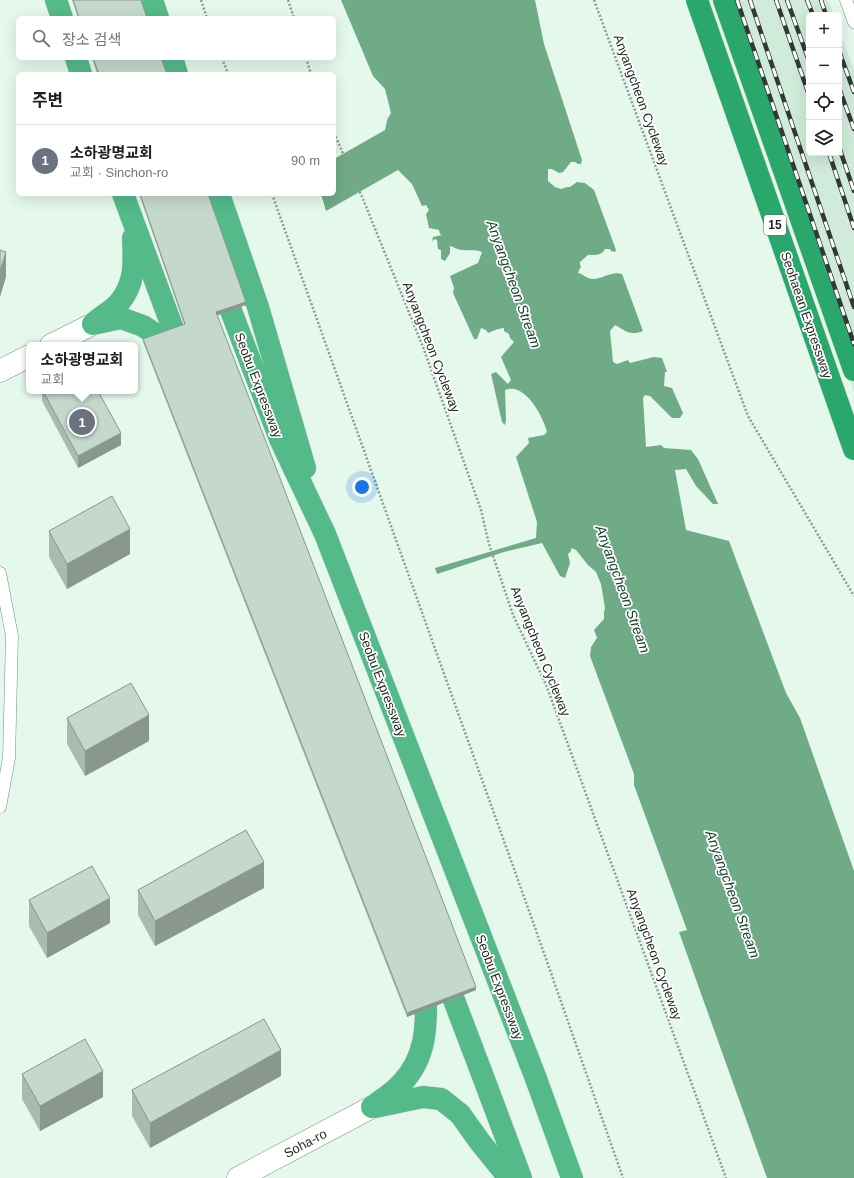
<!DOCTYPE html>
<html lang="ko">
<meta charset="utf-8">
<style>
:root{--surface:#fff;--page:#f6f6f6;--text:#202124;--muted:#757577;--line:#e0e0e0;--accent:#b6439d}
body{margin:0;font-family:Arial,"Noto Sans KR",sans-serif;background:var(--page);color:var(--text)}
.controls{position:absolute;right:12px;top:12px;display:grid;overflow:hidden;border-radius:6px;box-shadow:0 4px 16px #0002}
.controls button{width:36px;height:36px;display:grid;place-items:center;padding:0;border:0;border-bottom:1px solid var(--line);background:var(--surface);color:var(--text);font:20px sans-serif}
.you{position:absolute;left:362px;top:487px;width:14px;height:14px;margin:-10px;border:3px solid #fff;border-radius:50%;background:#1a73e8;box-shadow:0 0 0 6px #1a73e833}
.badge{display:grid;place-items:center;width:26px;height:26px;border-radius:50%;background:var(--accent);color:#fff;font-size:13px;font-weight:700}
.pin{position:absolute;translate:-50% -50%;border:2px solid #fff;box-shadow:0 1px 4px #0006}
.popup{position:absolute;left:26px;top:342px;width:112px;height:52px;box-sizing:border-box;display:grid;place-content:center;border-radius:6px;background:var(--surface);filter:drop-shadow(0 1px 3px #0005);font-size:13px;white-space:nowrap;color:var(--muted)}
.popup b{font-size:15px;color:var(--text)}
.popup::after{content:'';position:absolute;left:50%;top:100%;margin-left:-8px;border:8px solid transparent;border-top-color:var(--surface)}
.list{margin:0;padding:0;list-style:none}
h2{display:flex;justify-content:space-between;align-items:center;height:52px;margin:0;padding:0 16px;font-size:17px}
h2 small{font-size:13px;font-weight:400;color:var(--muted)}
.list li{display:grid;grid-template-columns:26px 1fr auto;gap:12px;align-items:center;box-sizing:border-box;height:72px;padding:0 16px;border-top:1px solid var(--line)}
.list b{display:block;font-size:15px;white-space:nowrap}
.list p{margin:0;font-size:13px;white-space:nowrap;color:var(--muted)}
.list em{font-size:13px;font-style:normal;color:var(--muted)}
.icon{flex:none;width:22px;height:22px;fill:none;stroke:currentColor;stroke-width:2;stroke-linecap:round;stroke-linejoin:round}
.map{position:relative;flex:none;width:854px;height:1178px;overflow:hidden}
.search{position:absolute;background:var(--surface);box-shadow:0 4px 16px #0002;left:16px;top:16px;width:320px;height:44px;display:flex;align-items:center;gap:10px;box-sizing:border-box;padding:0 14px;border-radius:6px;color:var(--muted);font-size:15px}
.panel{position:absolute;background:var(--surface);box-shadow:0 4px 16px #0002;left:16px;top:72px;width:320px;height:124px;border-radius:6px}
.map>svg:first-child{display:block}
.built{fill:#d0ebda}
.water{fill:#70ab88}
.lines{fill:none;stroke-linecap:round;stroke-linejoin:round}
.service-casing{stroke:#7b8e82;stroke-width:13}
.minor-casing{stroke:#7b8e82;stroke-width:23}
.trunk-casing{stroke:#dbdcdb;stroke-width:23}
.motorway-casing{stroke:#dbdcdb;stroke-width:23}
.path{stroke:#8d9c93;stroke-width:2.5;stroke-dasharray:2 2;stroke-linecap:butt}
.service{stroke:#fff;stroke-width:12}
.minor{stroke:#fff;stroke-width:22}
.trunk{stroke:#54ba8a;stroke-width:22}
.motorway{stroke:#2aa86c;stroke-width:22}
.rail-casing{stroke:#303a34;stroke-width:4.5}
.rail{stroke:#fff;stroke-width:3;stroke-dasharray:9;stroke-linecap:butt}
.wall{fill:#a9baaf}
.shaded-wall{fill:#89978e}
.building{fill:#c4d8cb;stroke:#89978e}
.labels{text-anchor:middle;stroke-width:3.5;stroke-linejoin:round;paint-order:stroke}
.shield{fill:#fff;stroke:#606662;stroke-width:1}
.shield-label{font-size:12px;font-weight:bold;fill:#1c241f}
.street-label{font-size:13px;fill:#1c241f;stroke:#fff}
.water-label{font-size:14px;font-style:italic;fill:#16442c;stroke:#fff}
</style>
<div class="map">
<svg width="854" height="1178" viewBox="0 0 854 1178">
<rect width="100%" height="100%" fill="#e4f8eb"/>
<path class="built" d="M717,0h111l6,15h-25v138h30v-123l15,40v322z"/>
<path class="water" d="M341,0h194l9,44 38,116 -1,4h-3l-3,-2h-4l-8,10 -4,1 -7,-4h-4v12l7,6 6,2 6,-2h3l7,-5 8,1 9,7 22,60 -1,2 -4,-1 -1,-2h-5c-3,7 -11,6 -17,6l-8,7v3l1,1 -3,7c5,1 9,6 15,6 10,0 18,-8 29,-5l21,57c-13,5 -17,0 -28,-6l-5,6 3,31 4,2 11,-4 2,3 24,-6 8,1 5,14h-2l-1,14 8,2 11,25 -3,5h-8l-22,-22 -5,-1 -2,3 3,49 15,-2 3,3 27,2 7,9 20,45h-5l-17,-18 -10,-17 -11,1 11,60 43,11 57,152 14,25 54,153v307h-87l-88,-246 8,-2 -53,-145v-11l-44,-118 1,-9 6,-9 -3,-8 10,-11v-7l1,-4 -4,-24 -5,-12 -8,-7 -12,-15 -5,-2v3l-3,3 2,9 -5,15 -5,-2 -18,-33 -38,9 -67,22 -2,-6 101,-30 1,-16 -21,-65 13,-14 -1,-5 16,-3 3,-3c-4,-16 -22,-50 -42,-42l1,30 -1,5 -3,-3 -11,-48 5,-2 12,12 3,-4 -10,-23 13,-15 -4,-4 -1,-4 -5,-3v-3l-6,1 -10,4 -2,-3 -5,-2 -4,11h-3l-21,-46 1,-5 -4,-12 28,-13 4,-11c-9,-3 -11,-1 -20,-2 -4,0 -8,-3 -12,-4v7l-5,8 -4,-2v-9l-3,-1 -1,-9 -2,-1 -3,2 1,-4 9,-2 -2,-1 -1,-4 -10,-2 -3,-14 3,-4 -3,-5 -4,1 -10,-22 -14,-14 -72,41 -5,-17h13v-35l51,-29 2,-10 4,-7 -6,-24 -12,-13z"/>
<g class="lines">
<defs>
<g id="service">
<path d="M846,0l8,22"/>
<path d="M0,573l12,63 -3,122 -9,49"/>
</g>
<g id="minor">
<path d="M51,345l42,-21"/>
<path d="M0,371l29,-15"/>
<path d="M238,1178l134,-71"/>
</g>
<g id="trunk">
<path d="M56,0l6,18"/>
<path d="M152,0l6,18"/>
<path d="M76,58l5,16"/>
<path d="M172,58l5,16"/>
<path d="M123,194l60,162"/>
<path d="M219,194l39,113 47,161"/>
<path d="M220,282l60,157 45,95 210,542 37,102"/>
<path d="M95,322c7,-6 18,-12 24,-19 17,-20 15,-42 14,-65"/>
<path d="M93,324l28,-6 22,8 24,16 9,13"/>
<path d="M443,971l44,116 34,91"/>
<path d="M372,1107c9,-7 21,-14 29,-23 29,-30 25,-66 25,-105"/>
<path d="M375,1107l48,-10 18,2 19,15 20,28 29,36"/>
</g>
<g id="motorway">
<path d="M697,0l157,449"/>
<path d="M724,0l130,370"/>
</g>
</defs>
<use href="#service" class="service-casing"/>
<use href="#minor" class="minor-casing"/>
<use href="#trunk" class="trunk-casing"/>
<use href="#motorway" class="motorway-casing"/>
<g class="path">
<path d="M201,0l6,18"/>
<path d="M288,0l6,18"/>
<path d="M594,0l154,416 106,180"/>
<path d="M222,58l6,16"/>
<path d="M306,58l5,16"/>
<path d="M334,133l29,66 60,148 58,163 8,34 24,71 34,72 179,491"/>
<path d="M272,194l261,728 90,256"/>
</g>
<use href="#service" class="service"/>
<use href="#minor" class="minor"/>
<use href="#trunk" class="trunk"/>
<use href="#motorway" class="motorway"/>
<defs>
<g id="rail">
<path d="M737,0l117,344"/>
<path d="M750,0l104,307"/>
<path d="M776,0l33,95"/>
<path d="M787,0l22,61"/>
<path d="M807,0l6,15"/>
<path d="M821,0l5,15"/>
<path d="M839,51l15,41"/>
<path d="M839,88l15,41"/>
<path d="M839,147l15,44"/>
<path d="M829,153l25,75"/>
</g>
</defs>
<use href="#rail" class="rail-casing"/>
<use href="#rail" class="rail"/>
</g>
<g class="wall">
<path d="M72,0h69l6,18h-69z"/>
<path d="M92,58h69l6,16h-70z"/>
<path d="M139,194h69l38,111 -29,10 259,675 -69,27 -264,-675v-3l41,-15z"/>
<path d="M42,391h56l23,54 -43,23 -36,-67z"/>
<path d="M49,531l81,23 -63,35 -18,-32z"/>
<path d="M67,718l82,23 -64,35 -18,-32z"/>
<path d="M264,888l-109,58 -17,-31v-25z"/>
<path d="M29,900l81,23 -63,35 -18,-32z"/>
<path d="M22,1074l81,23 -63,34 -18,-32z"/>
<path d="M281,1076l-131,72 -18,-32v-26z"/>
</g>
<g class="shaded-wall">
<path d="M6,252v25l-6,20v-26z"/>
<path d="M246,302v3l-30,11v-4z"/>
<path d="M121,433v12l-43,23v-12z"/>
<path d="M130,529v25l-63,35v-25z"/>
<path d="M149,715v26l-64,35v-25z"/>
<path d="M264,862v26l-109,58v-25z"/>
<path d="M110,898v25l-63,35v-25z"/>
<path d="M476,987v3l-69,27v-4z"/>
<path d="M281,1050v26l-131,72v-25z"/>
<path d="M103,1071v26l-63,34v-25z"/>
</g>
<g class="building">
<path d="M73,0h68l6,18h-68z"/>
<path d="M93,58h68l6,16h-68z"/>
<path d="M140,194h68l38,108 -30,10 260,675 -69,26 -264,-674 42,-15z"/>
<path d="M0,250l6,2 -6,19z"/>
<path d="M43,391h55l23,42 -43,23z"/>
<path d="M112,496l18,33 -63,35 -18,-33z"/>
<path d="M131,683l18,32 -64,36 -18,-33z"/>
<path d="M246,830l18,32 -109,59 -17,-31z"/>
<path d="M92,866l18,32 -63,35 -18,-33z"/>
<path d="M264,1019l17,31 -131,73 -18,-33z"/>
<path d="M85,1039l18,32 -63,35 -18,-32z"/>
</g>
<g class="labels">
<rect class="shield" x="764" y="215" width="22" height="20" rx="3"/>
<g class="shield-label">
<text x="775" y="229">15</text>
</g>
<g class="street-label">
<text transform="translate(642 100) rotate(70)" y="5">Anyangcheon Cycleway</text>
<text transform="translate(807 315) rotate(71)" y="5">Seohaean Expressway</text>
<text transform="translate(432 347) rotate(69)" y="5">Anyangcheon Cycleway</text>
<text transform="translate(259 385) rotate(69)" y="5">Seobu Expressway</text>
<text transform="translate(541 651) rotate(68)" y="5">Anyangcheon Cycleway</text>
<text transform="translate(383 684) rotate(69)" y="5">Seobu Expressway</text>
<text transform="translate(655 954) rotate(70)" y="5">Anyangcheon Cycleway</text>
<text transform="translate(500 987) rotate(69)" y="5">Seobu Expressway</text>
<text transform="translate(305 1143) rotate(-28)" y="5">Soha-ro</text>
</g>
<g class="water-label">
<text transform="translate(514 284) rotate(70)" y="5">Anyangcheon Stream</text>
<text transform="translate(623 589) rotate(70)" y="5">Anyangcheon Stream</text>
<text transform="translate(733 894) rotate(70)" y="5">Anyangcheon Stream</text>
</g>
</g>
</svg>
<div class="controls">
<button>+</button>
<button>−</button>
<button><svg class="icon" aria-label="locate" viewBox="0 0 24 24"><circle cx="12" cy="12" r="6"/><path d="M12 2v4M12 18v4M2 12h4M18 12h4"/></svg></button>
<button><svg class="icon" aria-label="layers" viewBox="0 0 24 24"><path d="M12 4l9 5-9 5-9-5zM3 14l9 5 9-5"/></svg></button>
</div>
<div class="you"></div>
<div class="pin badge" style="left:82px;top:422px;background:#6b7280">1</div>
<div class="popup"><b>소하광명교회</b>교회</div>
<div class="search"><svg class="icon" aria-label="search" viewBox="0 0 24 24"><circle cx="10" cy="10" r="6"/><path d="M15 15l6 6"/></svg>장소 검색</div>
<section class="panel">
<h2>주변<small></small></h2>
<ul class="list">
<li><span class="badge" style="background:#6b7280">1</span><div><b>소하광명교회</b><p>교회 · Sinchon-ro</p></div><em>90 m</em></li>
</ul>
</section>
</div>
